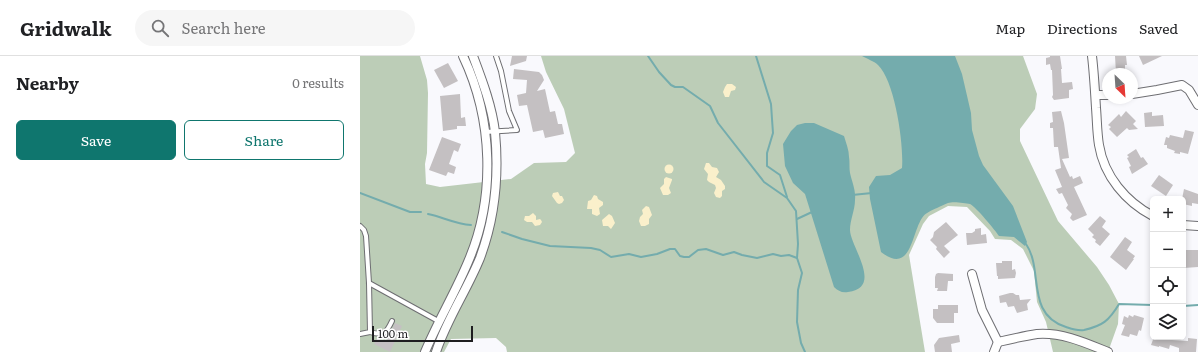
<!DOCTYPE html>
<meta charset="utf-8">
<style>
:root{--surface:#fff;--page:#f6f6f6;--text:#202124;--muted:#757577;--line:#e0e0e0;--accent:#0f766e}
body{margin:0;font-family:Literata,serif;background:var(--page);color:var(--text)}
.controls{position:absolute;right:12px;bottom:12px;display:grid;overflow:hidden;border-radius:6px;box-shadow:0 2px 6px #0003}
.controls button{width:36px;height:36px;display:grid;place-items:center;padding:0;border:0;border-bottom:1px solid var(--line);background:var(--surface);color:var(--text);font:20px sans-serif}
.compass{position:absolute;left:742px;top:12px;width:36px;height:36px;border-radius:50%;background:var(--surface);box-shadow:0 2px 6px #0003;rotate:155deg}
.scale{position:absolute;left:12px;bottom:10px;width:101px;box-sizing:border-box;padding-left:4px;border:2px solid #1e1e20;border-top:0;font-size:11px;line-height:14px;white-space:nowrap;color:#1e1e20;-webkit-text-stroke:3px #fff;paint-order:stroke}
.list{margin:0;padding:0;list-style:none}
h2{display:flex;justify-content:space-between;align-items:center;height:52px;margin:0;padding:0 16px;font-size:17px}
h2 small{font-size:13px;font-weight:400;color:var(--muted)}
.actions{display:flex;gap:8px;padding:12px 16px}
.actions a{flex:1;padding:9px 0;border:1px solid var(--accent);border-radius:6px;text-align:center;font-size:14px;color:var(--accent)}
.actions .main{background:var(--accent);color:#fff}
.icon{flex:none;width:22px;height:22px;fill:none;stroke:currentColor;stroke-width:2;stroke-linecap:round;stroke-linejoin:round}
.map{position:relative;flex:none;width:838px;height:296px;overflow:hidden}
header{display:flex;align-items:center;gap:24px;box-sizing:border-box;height:56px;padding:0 20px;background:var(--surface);border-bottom:1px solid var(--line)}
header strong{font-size:19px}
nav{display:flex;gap:22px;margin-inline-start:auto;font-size:14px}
.search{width:280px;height:36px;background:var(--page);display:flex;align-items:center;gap:10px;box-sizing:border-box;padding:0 14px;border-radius:22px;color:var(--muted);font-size:15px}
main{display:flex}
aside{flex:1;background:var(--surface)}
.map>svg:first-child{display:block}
.green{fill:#bccdb7}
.sand{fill:#faf0cb}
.water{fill:#74acad}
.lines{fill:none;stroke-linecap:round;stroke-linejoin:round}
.stream{stroke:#74acad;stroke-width:2}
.building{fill:#c4c0c2}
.service-casing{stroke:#6e6e72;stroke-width:6}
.minor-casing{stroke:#6e6e72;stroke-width:10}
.service{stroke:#fff;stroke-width:4}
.minor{stroke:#fff;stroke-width:8}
</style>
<header>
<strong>Gridwalk</strong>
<div class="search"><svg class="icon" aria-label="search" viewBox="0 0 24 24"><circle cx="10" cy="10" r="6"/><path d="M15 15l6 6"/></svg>Search here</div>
<nav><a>Map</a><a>Directions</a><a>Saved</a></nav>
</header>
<main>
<aside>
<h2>Nearby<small>0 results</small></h2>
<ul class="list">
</ul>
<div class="actions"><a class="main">Save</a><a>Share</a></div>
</aside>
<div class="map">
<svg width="838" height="296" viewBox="0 0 838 296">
<rect width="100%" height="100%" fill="#f9f9fd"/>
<path class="green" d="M0,0h60l7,24 1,13 -1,60 -2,11 1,20 14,3 71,-8 23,-16 32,-1 9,-9 -11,-44 -18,-37 -5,-16h482l14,38 -2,15 -15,20v12l38,80 39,46 12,18 10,19 -1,20 -10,28h-55l-7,-30 -9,-20 -3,-31 -11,-22 -12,-9 -16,-1 -5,-8 -23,-24 -19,-1 -19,10 -6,8 -14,31 16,97h-418l-1,-5 -10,-9 -45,1 -7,13h-84z"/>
<g class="sand">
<path d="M367,28h5l4,3 -1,3 -4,1 -2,6h-4l-2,-5 2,-5z"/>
<path d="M346,107h3l3,4 5,1 2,4 -3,5 5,3 4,6v3l-3,2v5l-2,2 -4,-1 -2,-4 2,-5 -1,-3 -6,-3 -2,-2 1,-6 -4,-5z"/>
<circle cx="309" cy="113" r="4.5"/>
<path d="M306,121l6,2v1l-3,8 2,5 -3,2h-5l-3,-7 4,-4v-5z"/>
<path d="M198,136l2,4h2l2,4 -2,3 -3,1 -2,-1 -5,-7 1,-3z"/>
<path d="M234,139l3,1 1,3 5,3v3l-4,3 1,6 -3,2 -5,-2v-5h-5l1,-8 3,-1z"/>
<path d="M286,150l3,1 3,8 -3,4v5l-4,2h-4l-2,-5 1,-4 3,-3 -1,-4z"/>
<path d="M173,157l3,3v4l4,-1 1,1 1,2 -2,3 -5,1 -3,-4h-5l-3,-2 1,-4h4z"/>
<path d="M249,158l3,2 3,7 -4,6 -3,-3h-5l-1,-6z"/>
</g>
<g class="water">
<path d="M502,0h93l7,18 9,39 1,17 7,26 4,9 30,41 14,36 -2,4 -11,-9 -15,-1c-4,-6 -23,-29 -29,-32 -5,-1 -17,-3 -22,-1 -3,1 -7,3 -11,5 -5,2 -12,5 -15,10 -11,17 -11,57 -41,34l-11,-53 -1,-12 7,-11 14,-1 12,-7c2,-23 -7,-87 -24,-103 -4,-4 -11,-6 -16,-9z"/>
<path d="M445,67h9l30,13c2,7 5,14 5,21 1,6 0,11 1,16 2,9 6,17 5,27 0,10 -5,20 -5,30 0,16 34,58 -2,62 -6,1 -10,-1 -14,-5l-29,-93 -12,-11 -8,-17 -2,-22 8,-13 6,-6z"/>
</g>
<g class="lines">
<g class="stream">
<path d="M288,0l11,16 12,13 4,2h8l27,19 8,17 46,59 23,16 9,13 2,33 -1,14 5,15 -4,17 -1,32 4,21 4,9"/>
<path d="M396,0l15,48 1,15 1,14 -6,20v13l13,9 7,22"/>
<path d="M0,137l50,19h11"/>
<path d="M492,139l20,-2"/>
<path d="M68,158c15,3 27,10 43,11"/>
<path d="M437,163l15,-7"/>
<path d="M142,176l20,7 28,7 41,2 9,2 11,7 18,-3 12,3 16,-3 13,-5h5l5,7 4,1h5l9,-7 8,-1 17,6 11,-3 8,3 15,3 16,-4 8,2 8,-1 8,3"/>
<path d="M666,188c18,26 -1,70 40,83 6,2 11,4 18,3 18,-4 25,-9 35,-26l34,1"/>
<path d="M823,250l15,-1"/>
</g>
</g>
<g class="building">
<path d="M152,0h15l-1,5 -16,5z"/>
<path d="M690,0h10l2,13h-1l1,14 10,-1 1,7 -4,1v8l-15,2 -2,-3 1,-2 -1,-25h-1l-1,-6 -4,1v-7l4,-1z"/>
<path d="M755,0h11l1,9h-2v7l-9,1z"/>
<path d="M779,0h23l-19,9z"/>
<path d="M88,7l10,18 -14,7 -10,-18z"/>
<path d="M154,13l25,3 3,3 2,5 -7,11 8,-2 5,23 5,-1 3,13h4l2,10 -19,4 -2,-8 -10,2 -6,-27 -8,1 -2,-11 9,-2 1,-13 -14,-1z"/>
<path d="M100,38l1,24 4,-1 1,9h-9v3l-14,2 -3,-35z"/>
<path d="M701,55l3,12 5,35 -7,1 8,18 2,-1 1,3 7,-3 3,7 -9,4 13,28 -14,6 -3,-3 2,-4 -6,-6 2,-3 -6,-12 -3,1 -3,-5 6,-2 -7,-17 6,-2 -3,-21h-4l-1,-19h-3v-5l3,-1 -1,-10z"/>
<path d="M766,55l10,10 -3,3 5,5 -9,1 -2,-2 -10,9 -8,-8 2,-2 -3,-2 11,-11 2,3z"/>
<path d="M792,56v4l11,-1 1,11 -19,1 -1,-14z"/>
<path d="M825,74l9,2 -6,22 -8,-2v2l-6,-1 1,-2 -8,-3v-3h-3l2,-8 3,1 1,-3 13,3z"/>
<path d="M82,81l19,7 -3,8 -4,-2 -5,14 7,3 -2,7 -6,-2 -2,4 -17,-6z"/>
<path d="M776,93l5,9 2,-1 5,7 -16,10 -3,-7 2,-1 -4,-8 2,-1 -2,-2z"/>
<path d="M799,119l14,10 -7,11 -15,-10z"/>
<path d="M824,133l14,5v10l-6,-1v3l-9,-2 -1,-5z"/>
<path d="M740,160l6,5 -4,6 8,7 -10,12 -5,-4 1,-2 -4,-3 2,-2 -6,-6z"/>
<path d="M586,166l12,13 -14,11 6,6 -6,6 -8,-9 1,-2 -7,-7 3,-3 1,-5z"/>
<path d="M621,172v7l5,-1 1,9 -20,2 -1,-12h6l3,-2v-2z"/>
<path d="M765,181l7,5 -5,8 8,6 -2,3h1l-8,11 -16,-13z"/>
<path d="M823,194h15v17l-14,1z"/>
<path d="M642,205h10v9l3,-1 1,4 -1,5 -17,1v-3h-1l-1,-13h6z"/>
<path d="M578,217l15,1v7h-5l-1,10h-10l1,-3h-3v-11l1,-3z"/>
<path d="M650,237h3l3,2h3l1,5 11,-1 -4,5 1,6 -11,3 -3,-7 -6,1 -2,-5 -6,1 -1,-7z"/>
<path d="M578,249h20v8h-4v10h-17l-4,-5v-9h5z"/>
<path d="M769,259l4,2 1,-2 10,3 -3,13 -2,-1 -2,6 -7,-2 -1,3 -8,-2 4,-10 -3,-1 2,-8 4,2z"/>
<path d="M35,267l7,3 -12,26 -16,-8 3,-6 9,4z"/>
<path d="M599,279l1,7 -9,2 1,8h-17l-1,-7 5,-7z"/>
<path d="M794,281h19l-1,3 16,1v-3l9,1 -1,13h-17v-4l-9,-3 -1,4 -10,-3v1l-8,-2z"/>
</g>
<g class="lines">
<defs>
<g id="service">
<path d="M125,76l32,-2 -8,-19 -8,-40 -5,-15"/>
<path d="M0,170l4,4 2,6 3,47 1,49 -10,2"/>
<path d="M9,227l71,39"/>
<path d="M10,276c13,4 16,2 22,-11"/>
</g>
<g id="minor">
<path d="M732,0c2,17 3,35 4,52 1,12 1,25 3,37 5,31 27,57 54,71"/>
<path d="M772,38l25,-4 25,-5 7,5 9,15"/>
<path d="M736,39h12"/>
<path d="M823,169l15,1"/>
<path d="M612,218l10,36 16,32"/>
<path d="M638,286c13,-3 26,-6 39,-8 25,-2 49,9 71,18"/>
<path d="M65,296c13,-31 30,-59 43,-90 28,-65 25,-143 -5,-206"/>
<path d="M76,296c11,-33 31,-62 44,-94 15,-40 19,-84 15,-126 -3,-26 -13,-52 -22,-76"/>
<path d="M634,296l4,-10"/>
</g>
</defs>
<use href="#service" class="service-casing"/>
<use href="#minor" class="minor-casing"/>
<use href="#service" class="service"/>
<use href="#minor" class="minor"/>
</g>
</svg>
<div class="controls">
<button>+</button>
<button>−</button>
<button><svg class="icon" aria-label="locate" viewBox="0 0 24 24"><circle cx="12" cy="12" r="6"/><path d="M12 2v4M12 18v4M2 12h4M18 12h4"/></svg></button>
<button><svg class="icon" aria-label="layers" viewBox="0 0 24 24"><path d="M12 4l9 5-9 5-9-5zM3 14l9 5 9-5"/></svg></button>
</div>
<svg class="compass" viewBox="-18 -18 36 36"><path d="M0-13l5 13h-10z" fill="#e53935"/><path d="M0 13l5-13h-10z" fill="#757577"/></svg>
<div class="scale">100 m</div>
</div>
</main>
